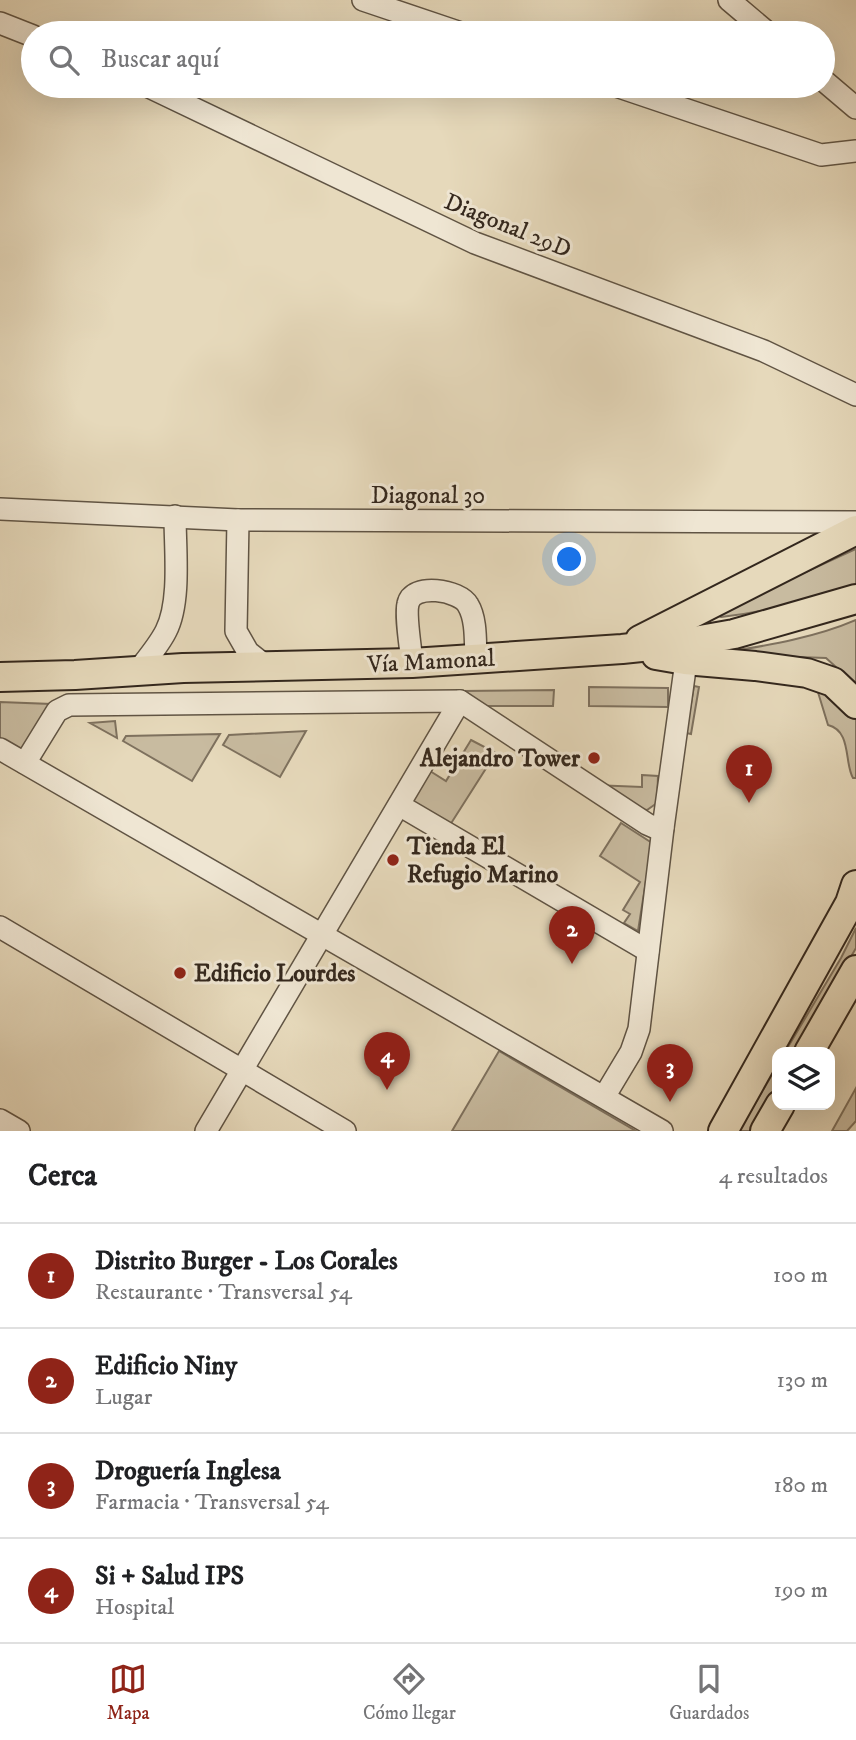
<!DOCTYPE html>
<html lang="es">
<meta charset="utf-8">
<style>
:root{--surface:#fff;--page:#f2f2f2;--text:#202124;--muted:#757577;--line:#e0e0e0;--accent:#8f2418}
body{margin:0;font-family:"IM FELL DW Pica",serif;background:var(--page);color:var(--text)}
.controls{position:absolute;right:21px;bottom:21px;display:grid;overflow:hidden;border-radius:14px;box-shadow:0 7px 28px #0002}
.controls button{width:63px;height:63px;display:grid;place-items:center;padding:0;border:0;border-bottom:2px solid var(--line);background:var(--surface);color:var(--text);font:35px sans-serif}
.you{position:absolute;left:570px;top:560px;width:24px;height:24px;margin:-18px;border:5px solid #fff;border-radius:50%;background:#1a73e8;box-shadow:0 0 0 10px #1a73e833}
.badge{display:grid;place-items:center;width:46px;height:46px;border-radius:50%;background:var(--accent);color:#fff;font-size:23px;font-weight:700}
.pin{position:absolute;translate:-50% -58px;filter:drop-shadow(0 2px 4px #0008)}
.pin::after{content:'';position:absolute;top:37px;width:24px;height:21px;background:inherit;clip-path:polygon(0 0,100% 0,50% 100%)}
.list{margin:0;padding:0;list-style:none}
h2{display:flex;justify-content:space-between;align-items:center;height:91px;margin:0;padding:0 28px;font-size:30px}
h2 small{font-size:23px;font-weight:400;color:var(--muted)}
.list li{display:grid;grid-template-columns:46px 1fr auto;gap:21px;align-items:center;box-sizing:border-box;height:105px;padding:0 28px;border-top:2px solid var(--line)}
.list b{display:block;font-size:26px;white-space:nowrap}
.list p{margin:0;font-size:23px;white-space:nowrap;color:var(--muted)}
.list em{font-size:23px;font-style:normal;color:var(--muted)}
.icon{flex:none;width:38px;height:38px;fill:none;stroke:currentColor;stroke-width:2;stroke-linecap:round;stroke-linejoin:round}
.map{position:relative;flex:none;width:856px;height:1131px;overflow:hidden}
.search{position:absolute;background:var(--surface);box-shadow:0 7px 28px #0002;left:21px;right:21px;top:21px;height:77px;display:flex;align-items:center;gap:18px;box-sizing:border-box;padding:0 24px;border-radius:38px;color:var(--muted);font-size:26px}
.sheet{height:511px;background:var(--surface)}
nav{display:flex;justify-content:space-around;align-items:center;box-sizing:border-box;height:98px;border-top:2px solid var(--line);background:var(--surface);font-size:19px;color:var(--muted)}
nav a{display:grid;justify-items:center;gap:4px}
nav .on{color:var(--accent)}
.map>svg:first-child{display:block}
.green{fill:#c8bba0;stroke:#7e715e;stroke-width:2}
.lines{fill:none;stroke-linecap:round;stroke-linejoin:round}
.minor-casing{stroke:#605444;stroke-width:24}
.major-casing{stroke:#33271d;stroke-width:32}
.minor{stroke:#efe6d3;stroke-width:21}
.major{stroke:#e6d9bb;stroke-width:28}
.poi-dot{fill:#8f2418;stroke:#efe6d3;stroke-width:2.5}
.labels{text-anchor:middle;stroke-width:6;stroke-linejoin:round;paint-order:stroke}
.street-label{font-size:24px;fill:#33271d;stroke:#efe6d3}
.poi-label{font-size:24px;font-weight:bold;fill:#33271d;stroke:#efe6d3;text-anchor:start}
</style>
<div class="map">
<svg width="856" height="1131" viewBox="0 0 856 1131">
<rect width="100%" height="100%" fill="#e6d9bb"/>
<filter id="stains"><feTurbulence type="fractalNoise" baseFrequency=".00286" numOctaves="4"/><feColorMatrix values="0 0 0 0 .2 0 0 0 0 .09 0 0 0 0 .02 0 0 0 .5 -.17"/></filter>
<radialGradient id="worn" r=".72"><stop offset=".6" stop-color="#630" stop-opacity="0"/><stop offset="1" stop-color="#630" stop-opacity=".3"/></radialGradient>
<g class="green">
<path d="M856,549v35c-44,15 -88,28 -135,33l-2,-1 11,-9z"/>
<path d="M856,620v65l-30,-27 -111,-4c48,-8 97,-15 141,-34z"/>
<path d="M694,686l5,1 -8,47 -5,-1z"/>
<path d="M589,687l79,1v19l-79,-1z"/>
<path d="M817,689l19,7 20,23v59h-3c-9,-15 -1,-47 -25,-53z"/>
<path d="M554,690l-1,16h-69l-20,-15z"/>
<path d="M0,702l51,2 -28,49 -23,-13z"/>
<path d="M115,721l2,17 -27,-15z"/>
<path d="M306,731l-26,46 -57,-32 6,-10z"/>
<path d="M220,734l-28,47 -69,-40 3,-5z"/>
<path d="M471,740l29,15 -4,6 -4,-2 -42,66 -39,-24 19,-30 16,10z"/>
<path d="M642,775l16,1 -1,27 -10,7 -8,-1 -46,-24 49,2z"/>
<path d="M621,823l31,20 -14,88 -14,-8 6,-9 -7,-4 17,-28 -40,-26z"/>
<path d="M856,928v20l-60,104h-11l56,-94z"/>
<path d="M499,1051l137,80h-184z"/>
<path d="M777,1066v19l-26,46h-12z"/>
<path d="M856,1088v33l-9,10h-15z"/>
</g>
<g class="lines">
<defs>
<g id="minor">
<path d="M363,0l98,33"/>
<path d="M729,0l39,33"/>
<path d="M0,23l33,13"/>
<path d="M823,80l33,28"/>
<path d="M147,86l328,157 289,108 92,44"/>
<path d="M616,86l205,69 35,-4"/>
<path d="M0,509l238,11 618,2"/>
<path d="M238,520l-2,111 12,21 19,15"/>
<path d="M412,663c-1,-14 -7,-47 -4,-59 4,-22 52,-14 60,1 9,15 7,38 8,54"/>
<path d="M137,672c10,-13 22,-27 29,-41 15,-29 9,-82 9,-115"/>
<path d="M0,749l662,382"/>
<path d="M25,763l32,-52 12,-6 391,-4 187,123 9,4h7"/>
<path d="M399,805l249,146"/>
<path d="M0,927l345,204"/>
<path d="M604,1097l27,-45 8,-23 24,-201 25,-181"/>
<path d="M0,1120l19,11"/>
<path d="M206,1131l254,-430"/>
</g>
<g id="major">
<path d="M640,640l216,-110"/>
<path d="M656,655l29,5 70,6 52,7 26,9 23,22"/>
<path d="M0,677l75,-2 108,-7 229,-5 210,-14 67,-7 45,-8 122,-35"/>
<path d="M809,1052l47,-82"/>
<path d="M723,1131l127,-228 6,-18"/>
<path d="M765,1131l15,-26"/>
</g>
</defs>
<use href="#minor" class="minor-casing"/>
<use href="#major" class="major-casing"/>
<use href="#minor" class="minor"/>
<use href="#major" class="major"/>
</g>
<g class="poi-dot">
<circle cx="594" cy="758" r="7"/>
<circle cx="393" cy="860" r="7"/>
<circle cx="180" cy="973" r="7"/>
</g>
<g class="labels">
<g class="street-label">
<text transform="translate(508 225) rotate(22)" y="8">Diagonal 29D</text>
<text x="428" y="503">Diagonal 30</text>
<text transform="translate(431 661) rotate(-3)" y="8">Vía Mamonal</text>
</g>
<g class="poi-label">
<text x="580" y="766" text-anchor="end">Alejandro Tower</text>
<text x="407" y="854">Tienda El<tspan x="407" dy="28">Refugio Marino</tspan></text>
<text x="194" y="981">Edificio Lourdes</text>
</g>
</g>
<rect width="100%" height="100%" filter="url(#stains)"/>
<rect width="100%" height="100%" fill="url(#worn)"/>
</svg>
<div class="controls">
<button><svg class="icon" aria-label="layers" viewBox="0 0 24 24"><path d="M12 4l9 5-9 5-9-5zM3 14l9 5 9-5"/></svg></button>
</div>
<div class="you"></div>
<div class="pin badge" style="left:749px;top:803px">1</div>
<div class="pin badge" style="left:572px;top:964px">2</div>
<div class="pin badge" style="left:670px;top:1102px">3</div>
<div class="pin badge" style="left:387px;top:1090px">4</div>
<div class="search"><svg class="icon" aria-label="search" viewBox="0 0 24 24"><circle cx="10" cy="10" r="6"/><path d="M15 15l6 6"/></svg>Buscar aquí</div>
</div>
<section class="sheet">
<h2>Cerca<small>4 resultados</small></h2>
<ul class="list">
<li><span class="badge">1</span><div><b>Distrito Burger - Los Corales</b><p>Restaurante · Transversal 54</p></div><em>100 m</em></li>
<li><span class="badge">2</span><div><b>Edificio Niny</b><p>Lugar</p></div><em>130 m</em></li>
<li><span class="badge">3</span><div><b>Droguería Inglesa</b><p>Farmacia · Transversal 54</p></div><em>180 m</em></li>
<li><span class="badge">4</span><div><b>Si + Salud IPS</b><p>Hospital</p></div><em>190 m</em></li>
</ul>
</section>
<nav>
<a class="on"><svg class="icon" aria-label="map" viewBox="0 0 24 24"><path d="M3 6l6-2 6 2 6-2v14l-6 2-6-2-6 2zM9 4v14M15 6v14"/></svg>Mapa</a>
<a><svg class="icon" aria-label="directions" viewBox="0 0 24 24"><path d="M12 3l9 9-9 9-9-9zM9 14v-3h6M13 9l2 2-2 2"/></svg>Cómo llegar</a>
<a><svg class="icon" aria-label="saved" viewBox="0 0 24 24"><path d="M7 4h10v16l-5-4-5 4z"/></svg>Guardados</a>
</nav>
